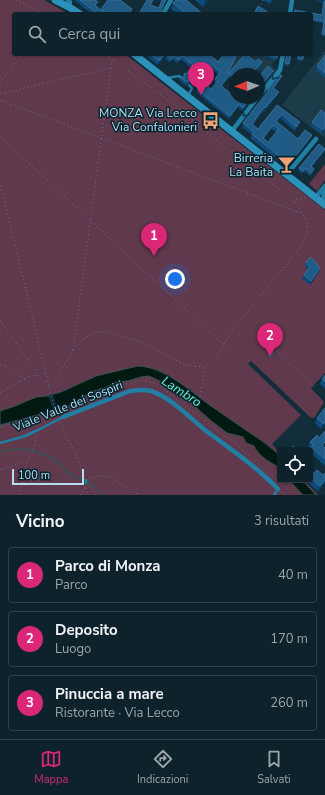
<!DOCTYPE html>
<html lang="it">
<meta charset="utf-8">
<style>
:root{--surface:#0e222c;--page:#172a34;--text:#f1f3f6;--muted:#9ba4a9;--line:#2e3f48;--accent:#db2777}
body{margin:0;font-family:"Nunito Sans",sans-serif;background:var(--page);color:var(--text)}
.controls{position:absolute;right:12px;bottom:12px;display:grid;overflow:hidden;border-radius:4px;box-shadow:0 1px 3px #0004}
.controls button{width:36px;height:36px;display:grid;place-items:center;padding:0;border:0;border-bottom:1px solid var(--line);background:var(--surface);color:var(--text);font:20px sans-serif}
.compass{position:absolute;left:229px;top:68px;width:36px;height:36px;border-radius:50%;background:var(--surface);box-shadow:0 1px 3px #0004;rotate:268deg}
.scale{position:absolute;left:12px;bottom:10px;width:72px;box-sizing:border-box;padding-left:4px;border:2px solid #b5ddf1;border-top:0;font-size:11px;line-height:14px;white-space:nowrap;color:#b5ddf1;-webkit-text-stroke:3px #07242f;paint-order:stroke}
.you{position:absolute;left:175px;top:279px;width:14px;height:14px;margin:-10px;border:3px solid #fff;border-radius:50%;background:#1a73e8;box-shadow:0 0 0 6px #1a73e833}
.badge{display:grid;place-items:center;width:26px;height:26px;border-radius:50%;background:var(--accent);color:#fff;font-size:13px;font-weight:700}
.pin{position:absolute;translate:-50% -33px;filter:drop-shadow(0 1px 2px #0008)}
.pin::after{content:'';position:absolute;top:21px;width:14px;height:12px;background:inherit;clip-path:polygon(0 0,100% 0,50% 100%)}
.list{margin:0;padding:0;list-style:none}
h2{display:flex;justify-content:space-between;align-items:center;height:52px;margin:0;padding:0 16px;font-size:17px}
h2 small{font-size:13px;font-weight:400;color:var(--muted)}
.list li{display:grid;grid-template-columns:26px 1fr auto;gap:12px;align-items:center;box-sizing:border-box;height:56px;margin:0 8px 8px;padding:0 8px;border:1px solid var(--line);border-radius:4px}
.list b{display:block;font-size:15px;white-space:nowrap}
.list p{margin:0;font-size:13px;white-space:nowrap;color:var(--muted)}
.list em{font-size:13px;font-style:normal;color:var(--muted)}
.icon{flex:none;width:22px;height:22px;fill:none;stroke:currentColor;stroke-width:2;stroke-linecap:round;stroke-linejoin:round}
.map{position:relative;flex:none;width:325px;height:495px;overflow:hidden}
.search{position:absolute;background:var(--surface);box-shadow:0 1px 3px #0004;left:12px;right:12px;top:12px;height:44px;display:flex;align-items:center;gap:10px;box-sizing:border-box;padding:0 14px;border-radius:4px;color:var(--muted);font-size:15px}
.sheet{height:244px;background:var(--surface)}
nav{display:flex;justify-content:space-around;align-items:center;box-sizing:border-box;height:56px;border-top:1px solid var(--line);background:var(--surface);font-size:11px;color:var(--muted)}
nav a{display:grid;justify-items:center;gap:2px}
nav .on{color:var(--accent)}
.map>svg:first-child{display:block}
.built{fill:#1c3c4a}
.green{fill:#60394c}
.water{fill:#001911;stroke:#365454}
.pier{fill:#122d3a}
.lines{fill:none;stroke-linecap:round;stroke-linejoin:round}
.stream{stroke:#365454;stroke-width:1.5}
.path{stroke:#587989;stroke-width:1;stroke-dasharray:1 3;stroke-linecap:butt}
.service{stroke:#217fa4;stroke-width:2.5}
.minor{stroke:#217fa4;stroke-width:4.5}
.secondary{stroke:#2d92ba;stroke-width:7}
.wall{fill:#0e4b79;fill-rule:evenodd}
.shaded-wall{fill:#08385a}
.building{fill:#205b86;stroke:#376f97;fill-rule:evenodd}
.oneway{stroke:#0e3b4c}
.labels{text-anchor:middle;stroke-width:3;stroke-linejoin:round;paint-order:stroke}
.poi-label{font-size:12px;fill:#b5ddf1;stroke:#07242f;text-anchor:end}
.street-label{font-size:12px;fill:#b5ddf1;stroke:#07242f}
.water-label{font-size:13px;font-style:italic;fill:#6ceec4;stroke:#07242f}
</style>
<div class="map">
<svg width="325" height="495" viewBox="0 0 325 495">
<rect width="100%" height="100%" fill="#122d3a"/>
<g class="built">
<path d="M325,50v88l-43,-33z"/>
<path d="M226,54h48l3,1 -1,5 -5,5 5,5 -17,23v-19h-24v7l-10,-7z"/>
</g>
<g class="green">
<path d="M0,0h44l25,14h-55v40h111l200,156v163l-14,15 13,14 -10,16 -4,-1 -59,-56 -3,3 53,51 -29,29 8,10v26h24l14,15h-318z"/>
<path d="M325,164v16l-8,11 -8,-7z"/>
</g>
<g class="water">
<path d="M138,366c27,1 52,25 73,40 18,12 36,25 54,37l10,8 5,5v12c-9,-5 -22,-12 -26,-22l-8,-3 -3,-6 -16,-4 -18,-14 -20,-18 -25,-18 -15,-7 -8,1 -13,4 -11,1 -13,6 -13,4 -23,14 -8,1 -8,4 -52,14v-14l15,-5 21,-9 11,-1 14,-4 35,-16 29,-7z"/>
<path d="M289,480h13l14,15h-13z"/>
</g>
<path class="pier" d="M53,394l4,15 -4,1 -5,-14z"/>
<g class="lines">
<path class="stream" d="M0,452l19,-4 14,3 15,5 11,7 6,8 10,6 15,6 13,12"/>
<g class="path">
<path d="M16,0l28,14"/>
<path d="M259,8l4,-8"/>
<path d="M0,83l22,-29"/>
<path d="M0,94l110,-26"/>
<path d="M0,100l303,114"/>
<path d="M0,136l229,214"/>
<path d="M0,182l51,213 6,20"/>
<path d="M294,202l2,-3h5l4,-2"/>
<path d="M0,320l39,55 10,12"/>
<path d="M73,350l39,-290"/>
<path d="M276,350l37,36h2l2,-2"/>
<path d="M0,365l7,1 6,6 12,7"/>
<path d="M49,387c6,-2 8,-8 11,-14 8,-15 17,-34 35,-40 9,-3 18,0 26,3 10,3 20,6 29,10 15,8 39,26 56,19 14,-6 17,-22 25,-33 6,-9 13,-16 20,-24 16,-20 33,-41 49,-61l7,-12v-11l-4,-10 -9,-12 -16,-14 -14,-11 -14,-9 -73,-61 -72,-53"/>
<path d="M0,393l30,-17 8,-1"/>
<path d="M200,396c1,-10 5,-20 5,-30"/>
<path d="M65,411l1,-2 5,-3 8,-4 7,-5 31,-11 25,-6 15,4 7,5 22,18 18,12 20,17 12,7 6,7 42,36 10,9"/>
<path d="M60,422l15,31 10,24"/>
<path d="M0,427c8,-3 16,-3 25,-5 4,0 8,-2 12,-3 11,-2 18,-3 27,-9"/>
<path d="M0,470l26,-9"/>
<path d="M90,478l11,-2 12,1c8,9 16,12 26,18"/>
<path d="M89,486h2l5,9"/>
<path d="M86,488l2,7"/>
<path d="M281,492l5,3"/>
<path d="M20,495l7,-34 6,-10 4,-17"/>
<path d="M81,495l5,-9"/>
</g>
<g class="service">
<path d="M167,78l12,-2 2,2"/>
<path d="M188,96l4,-8 -3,-3"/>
<path d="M0,443l25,-7 13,-6 25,-13"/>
<path d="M86,480v3"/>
<path d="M274,495l4,-6"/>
</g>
<g class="minor">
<path d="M68,0l2,2 -1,5"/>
<path d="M163,14l8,-14"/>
<path d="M290,14l2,-14"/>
<path d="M259,96l21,-26 3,-16"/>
<path d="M232,131l25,-33"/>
<path d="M287,174l29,-35"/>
<path d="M316,197l9,-11"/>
<path d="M322,202l3,-12"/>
<path d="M63,417l67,-26c7,-1 14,-2 21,0 19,6 38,26 54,39 25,19 51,36 73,59"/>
</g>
<g class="secondary">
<path d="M55,0l14,7 11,7"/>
<path d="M134,54l191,151"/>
</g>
</g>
<g class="wall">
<path d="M74,0h21l1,6 5,4 1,-2 30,1 -2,5h-38z"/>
<path d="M147,0h6l-2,5 8,3 7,-8 -5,11v3h-6l-2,-1z"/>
<path d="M195,0h15l-7,7z"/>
<path d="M263,0h9l-2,4z"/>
<path d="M317,0h7v1h1v35h-3l2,-13 -13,-2 -16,-11 27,5 1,-12 -6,-1z"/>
<path d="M173,3l30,11h-25l-7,-5z"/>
<path d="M144,54h19l1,1 -1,4 -5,6z"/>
<path d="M168,54l50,8 5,-6 -3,-2h18l-10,19h1l27,-11h6l-1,3 -7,9h-19v7l-6,-4 -7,9 8,7 19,9 -7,9 -4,-4 -9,12 -33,-27 1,-3h14l5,-6 -2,-1 1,-3 3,-5 -7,-6 -7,10 -6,-4 -7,9 -2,-1 -1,1 -2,3 -7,-6 1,-3h3v-1l1,-3 2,1 5,-6 -10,-9 -4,4 -5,-4 -2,3 -5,-3z"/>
<path d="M254,54h24l-2,6z"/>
<path d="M286,54h5l-3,12 -3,-1z"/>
<path d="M325,55v23l-10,-8 2,-4z"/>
<path d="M280,80l-6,9 3,7 -13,16 -1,-1 -10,14 5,4 19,-24 22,21 -4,5 -15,-13 -3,4 21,17h13l-24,29 -37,-30 2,-3 -10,-8 1,-4 23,-30 2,-4zM271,129l5,3 -8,10 -4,-3z"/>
<path d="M325,112v18l-4,4 -10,-8 1,-4z"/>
<path d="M325,149l-1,2 -12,16 1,5 -3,4 -6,-5 -2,3 -4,-4 1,-2z"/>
<path d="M306,262l14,6 -1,4 -9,13 -8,-6 2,-4 4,-5 -3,-4z"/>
<path d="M325,375v14l-5,-5 2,-5z"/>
<path d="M317,418l8,6 -4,5 -6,-6z"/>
<path d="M310,442l14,4 1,2v18l-15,-14v-3l-2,-2z"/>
<path d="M325,473v10l-7,8 -10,-8 1,-3h1v-3l13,-2z"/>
</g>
<g class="shaded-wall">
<path d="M206,0h4l-7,7z"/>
<path d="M318,0h6l-1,3 -6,-1z"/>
<path d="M164,55l-1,4 -5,6 1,-4z"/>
<path d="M298,59h5l-1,3 -5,-1z"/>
<path d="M262,62l-1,3 -7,9h-2z"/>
<path d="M212,65l-1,3 -7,10 1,-3z"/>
<path d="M199,70l-1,4 -7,9 1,-3z"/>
<path d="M273,71l-1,3 -13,16v-2z"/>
<path d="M230,74l-1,3 -9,12 1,-3z"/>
<path d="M282,76l-2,4 -9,12 2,-4z"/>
<path d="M279,92l-2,4 -13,16 1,-4z"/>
<path d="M250,99l-1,3 -7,9 1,-3z"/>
<path d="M239,104l-1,3 -9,12 1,-3z"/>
<path d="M264,107l-1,4 -13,17 2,-4z"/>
<path d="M282,114l-2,4 -5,7 1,-4z"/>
<path d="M300,122l-1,4 -4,5 1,-4z"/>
<path d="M273,125l-2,4 -10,13 2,-4z"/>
<path d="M325,127v3l-4,4 2,-4z"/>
<path d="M312,135l-1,4 -24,29 2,-4z"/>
<path d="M325,149l-1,2 -14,18 1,-3z"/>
<path d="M320,268l-1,4 -9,13 1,-4z"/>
<path d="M325,422v2l-4,5 2,-5z"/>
<path d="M325,480v3l-7,8 2,-5z"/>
</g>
<g class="building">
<path d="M80,0h15l3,2 -3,3 8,7 -2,2h-3z"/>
<path d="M108,0h12l12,9 -3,5h-21l-6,-4v-2z"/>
<path d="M147,0h6l-3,5 9,3 3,-8h4l-5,10v4l-7,-4 -2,4h-13z"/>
<path d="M176,0h10l17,14h-16l-14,-11z"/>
<path d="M324,1h1v33h-3l2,-13 -13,-2v-5h-17l1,-4 27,5z"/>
<path d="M258,6l13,8h-17z"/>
<path d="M311,32l2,1 -1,3h-1z"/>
<path d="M150,54h13l1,1 -5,6z"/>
<path d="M168,54h41l9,8 6,-8h13l-9,19 2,1 -9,12 9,7 5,-7v12h13l2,1 -7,9 -4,-4 -9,12 -33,-27 6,-7 8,7 7,-8 -3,-2 5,-7 -8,-7 -7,10 -6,-5 -7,10 -2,-1 -2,1v3l-8,-6h4l1,-2 -1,-2 2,1 7,-9 -11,-9 -3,4 -6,-4 -2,3 -5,-4z"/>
<path d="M245,54l11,8 2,-3 4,3 -10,12h-17v3l-6,-4z"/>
<path d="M264,54h14l-1,4z"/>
<path d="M287,54h4l-2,10 -4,-1z"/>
<path d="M298,54h6l-1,5h-5z"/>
<path d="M325,55v18l-8,-7z"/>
<path d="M268,66l5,5 -14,17v-11z"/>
<path d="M280,74l2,2 -9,12 6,4 -14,16 -1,-1 -12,17 6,5 19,-24 23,17 -4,5 -14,-13 -6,7 22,18 7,-9 7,5 -23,29 -37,-30 2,-2 -11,-9 26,-33 -1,-1zM273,125l6,4 -11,13 -5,-4z"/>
<path d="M321,110l4,3v-1v15l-2,3 -11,-8z"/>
<path d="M319,144l6,5 -14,17 3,3 -3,4 -6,-5 -2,3 -4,-3z"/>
<path d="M311,257l9,11 -9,13 -7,-6 6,-8 -4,-5z"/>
<path d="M271,351l2,3 -3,3 -2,-3z"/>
<path d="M325,375v7l-3,-3z"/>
<path d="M325,408v14l-2,2 -6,-6z"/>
<path d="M325,431v11l-3,3 3,3v11l-14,-12 2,-2 -3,-3 7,-7 2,3z"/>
<path d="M293,446l4,4h-8z"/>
<path d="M317,470l6,5 2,-2v7l-5,6 -10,-8v-1z"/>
</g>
<defs><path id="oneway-chevron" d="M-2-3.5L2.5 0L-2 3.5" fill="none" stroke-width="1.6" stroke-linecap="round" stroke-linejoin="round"/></defs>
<g class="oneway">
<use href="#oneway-chevron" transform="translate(274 77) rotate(128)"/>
<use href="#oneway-chevron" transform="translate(245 114) rotate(128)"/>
</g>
<defs>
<symbol id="bus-bare" viewBox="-9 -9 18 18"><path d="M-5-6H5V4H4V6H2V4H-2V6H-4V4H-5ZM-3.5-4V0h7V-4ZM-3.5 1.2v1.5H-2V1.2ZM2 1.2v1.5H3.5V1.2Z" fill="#f0a278" stroke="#07242f" stroke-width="2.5" paint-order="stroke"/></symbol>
<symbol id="bar-bare" viewBox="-9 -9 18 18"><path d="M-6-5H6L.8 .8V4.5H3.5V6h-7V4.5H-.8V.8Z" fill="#f0a278" stroke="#07242f" stroke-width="2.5" paint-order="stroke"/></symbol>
</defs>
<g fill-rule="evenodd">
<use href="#bus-bare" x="198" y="108" width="25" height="25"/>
<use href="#bar-bare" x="274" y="152" width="25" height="25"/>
</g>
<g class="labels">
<g class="poi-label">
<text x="197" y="117">MONZA Via Lecco<tspan x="197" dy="14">Via Confalonieri</tspan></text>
<text x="273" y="162">Birreria<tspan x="273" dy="14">La Baita</tspan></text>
</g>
<g class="street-label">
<text transform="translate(68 406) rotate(-22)" y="4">Viale Valle dei Sospiri</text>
</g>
<g class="water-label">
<text transform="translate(182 391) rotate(33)" y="5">Lambro</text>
</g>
</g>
</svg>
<div class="controls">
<button><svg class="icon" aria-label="locate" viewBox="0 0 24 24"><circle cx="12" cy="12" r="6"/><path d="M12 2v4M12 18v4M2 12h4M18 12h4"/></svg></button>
</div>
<svg class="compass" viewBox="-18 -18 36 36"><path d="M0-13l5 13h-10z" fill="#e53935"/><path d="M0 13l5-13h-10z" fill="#9ba4a9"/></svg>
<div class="scale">100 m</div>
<div class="you"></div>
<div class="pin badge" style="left:154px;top:256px">1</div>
<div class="pin badge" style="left:270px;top:356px">2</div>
<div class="pin badge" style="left:201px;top:95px">3</div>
<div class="search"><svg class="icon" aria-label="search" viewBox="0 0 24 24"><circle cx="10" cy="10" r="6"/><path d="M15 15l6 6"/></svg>Cerca qui</div>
</div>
<section class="sheet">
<h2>Vicino<small>3 risultati</small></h2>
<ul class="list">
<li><span class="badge">1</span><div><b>Parco di Monza</b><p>Parco</p></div><em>40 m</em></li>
<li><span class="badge">2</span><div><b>Deposito</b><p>Luogo</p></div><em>170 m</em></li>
<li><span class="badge">3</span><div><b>Pinuccia a mare</b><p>Ristorante · Via Lecco</p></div><em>260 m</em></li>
</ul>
</section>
<nav>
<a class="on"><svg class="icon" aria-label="map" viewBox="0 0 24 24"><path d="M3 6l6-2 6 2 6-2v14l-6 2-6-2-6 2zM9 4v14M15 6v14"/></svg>Mappa</a>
<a><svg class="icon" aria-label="directions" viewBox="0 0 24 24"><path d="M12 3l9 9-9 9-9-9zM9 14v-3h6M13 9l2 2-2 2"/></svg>Indicazioni</a>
<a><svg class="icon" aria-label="saved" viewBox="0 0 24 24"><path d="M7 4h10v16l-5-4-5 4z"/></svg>Salvati</a>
</nav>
